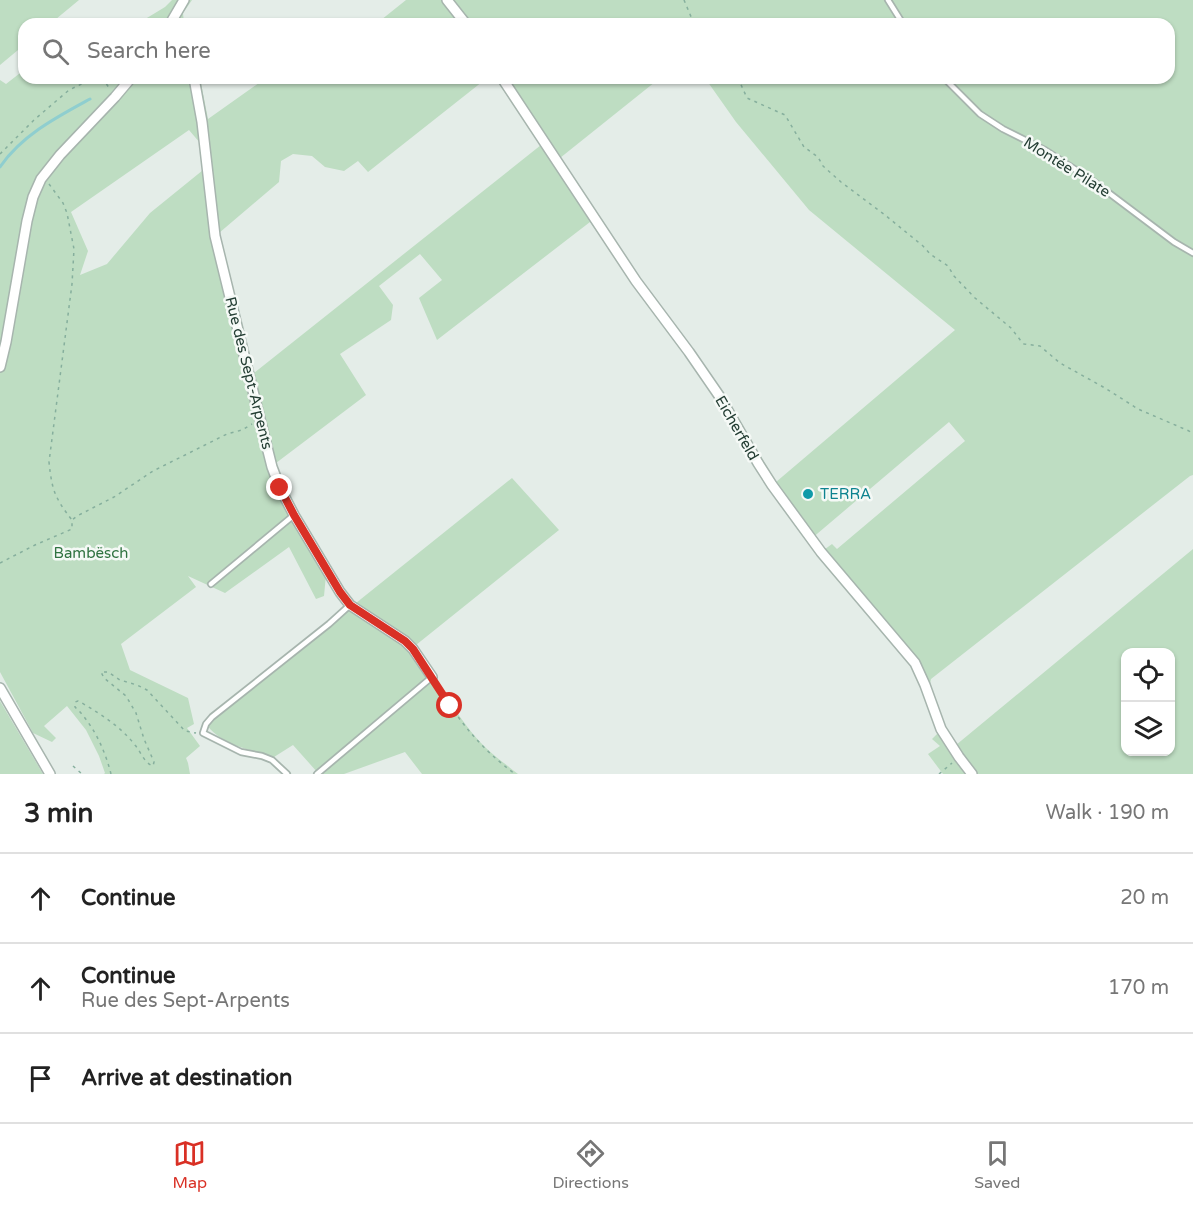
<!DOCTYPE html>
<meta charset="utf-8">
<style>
:root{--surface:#fff;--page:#f6f6f6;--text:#222;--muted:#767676;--line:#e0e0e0;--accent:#d93025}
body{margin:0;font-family:"Varela Round",sans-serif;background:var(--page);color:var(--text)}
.controls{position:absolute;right:18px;bottom:18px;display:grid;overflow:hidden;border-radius:12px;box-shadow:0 2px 4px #0004}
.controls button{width:54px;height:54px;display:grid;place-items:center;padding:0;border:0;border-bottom:2px solid var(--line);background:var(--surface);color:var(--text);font:30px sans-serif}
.stop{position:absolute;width:18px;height:18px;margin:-14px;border:4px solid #d93025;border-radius:50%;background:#fff}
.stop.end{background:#d93025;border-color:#fff;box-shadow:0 2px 6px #0008}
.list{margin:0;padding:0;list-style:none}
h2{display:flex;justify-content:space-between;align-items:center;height:78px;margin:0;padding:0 24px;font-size:26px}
h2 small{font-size:20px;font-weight:400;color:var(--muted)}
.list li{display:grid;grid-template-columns:39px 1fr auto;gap:18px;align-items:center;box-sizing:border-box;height:90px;padding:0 24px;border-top:2px solid var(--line)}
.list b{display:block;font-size:22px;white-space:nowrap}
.list p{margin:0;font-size:20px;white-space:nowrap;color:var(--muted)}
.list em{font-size:20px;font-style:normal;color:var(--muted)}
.icon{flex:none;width:33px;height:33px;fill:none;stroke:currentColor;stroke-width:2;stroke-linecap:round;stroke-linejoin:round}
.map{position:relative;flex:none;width:1193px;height:774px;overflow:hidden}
.search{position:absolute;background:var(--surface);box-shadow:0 2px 4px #0004;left:18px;right:18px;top:18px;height:66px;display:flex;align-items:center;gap:15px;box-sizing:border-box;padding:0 21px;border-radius:18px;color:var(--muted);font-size:22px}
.sheet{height:348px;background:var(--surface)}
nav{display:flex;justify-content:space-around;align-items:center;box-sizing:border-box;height:84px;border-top:2px solid var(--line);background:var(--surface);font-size:16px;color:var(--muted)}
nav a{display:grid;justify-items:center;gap:3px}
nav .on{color:var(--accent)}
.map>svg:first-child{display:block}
.green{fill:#beddc2;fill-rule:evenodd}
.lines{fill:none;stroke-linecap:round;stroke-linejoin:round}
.stream{stroke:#8fcecf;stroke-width:3}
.service-casing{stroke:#a7b5ae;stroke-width:8}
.minor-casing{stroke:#a7b5ae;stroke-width:12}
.path{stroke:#86af9d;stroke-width:1.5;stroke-dasharray:3 4.5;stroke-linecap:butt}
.service{stroke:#fff;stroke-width:4.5}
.minor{stroke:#fff;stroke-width:9}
.route{stroke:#d93025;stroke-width:8}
.culture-dot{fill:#0f9aa8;stroke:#f5f9f6;stroke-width:2}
.labels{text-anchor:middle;stroke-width:5;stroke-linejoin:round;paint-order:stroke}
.street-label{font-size:15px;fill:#243e34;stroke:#f5f9f6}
.culture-label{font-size:15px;fill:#0d838f;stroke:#f5f9f6;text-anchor:start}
.park-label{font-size:15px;fill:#307341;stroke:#f5f9f6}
</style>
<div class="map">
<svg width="1193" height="774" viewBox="0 0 1193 774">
<rect width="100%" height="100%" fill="#e4ede8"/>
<g class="green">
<path d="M0,0h79l-29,24h-26v21l-24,20z"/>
<path d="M172,0h20l-9,13 1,11h-47l28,-17z"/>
<path d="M406,0h787v475l-3,1 -259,203 -1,5 15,43 11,18 237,-196v225h-215l-13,-17 -7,6 9,11h-24l-15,-20 12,-8 -8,-7 6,-6 -17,-46 -11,-22 -96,-115 -46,-62 -54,-93 -84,-116 -40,-57 -153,118 -18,-42 23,-18 -22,-26 -41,32 14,19 -2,15 -51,34 26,41 -90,68 7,23 14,26 46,78 13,13 156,-125 47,52 -143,115c21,34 40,73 69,102 10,10 22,18 33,27h-96l-17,-22 -61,22h-27l1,-1 -25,-28 -19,12c-23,-7 -53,-12 -68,-33l141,-117 -21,-32 -2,21 -8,3 -27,-52 -64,46 -37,-17 8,11 -75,57 9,26 58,28 6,26 -7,4 13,18 -14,12 2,5 2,11h-86l1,-1 -6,-17 -13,-26 -19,-24 -23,20 12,12 -4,4 -19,-9 -33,-61v-592l6,4 18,-14v8h176l8,41 58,-41h221l-119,94 -10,-11 -14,10 -19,-4 -13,-11 -19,-2 -12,7 -2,21 -60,51 6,30 29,110 287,-228 -46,-67h165l-100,80 80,122 81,117 3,-3 52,88 179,-152 -146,-120 -73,-88 -31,-44h464v-54h-793zM189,130l17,20 2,16 -58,47 -43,51 -27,11 8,-24 -17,-39zM949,422l16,19 -128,108 -5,-5 -11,8 -10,-13zM1126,652h44v100h-44z"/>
<path d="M0,701l43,73h-43z"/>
</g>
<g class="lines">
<path class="stream" d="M0,167c22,-32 57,-50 90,-68"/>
<defs>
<g id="service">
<path d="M888,0l15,24"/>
<path d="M944,78l36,36 23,15 42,21 48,31 81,61 19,11"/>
<path d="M211,584l83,-69"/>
<path d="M287,774l-15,-14 -10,-4 -21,-4 -38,-19 3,-9 6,-7 117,-93 21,-19"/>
<path d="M317,774l115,-97"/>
</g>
<g id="minor">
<path d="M447,0l19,24"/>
<path d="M170,24l14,-24"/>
<path d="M194,78l8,44 13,114 34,139 23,92 8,21 14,27 46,77 10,13 55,36 8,8 19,28"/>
<path d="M502,78l134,203 53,71 31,45 38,66 14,22 49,67 94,111 10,22 16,44 18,28 13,17"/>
<path d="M0,367l6,-25 21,-121 6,-24 8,-18 19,-24 55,-58 16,-19"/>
<path d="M0,688l50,86"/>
</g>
</defs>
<use href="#service" class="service-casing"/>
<use href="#minor" class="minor-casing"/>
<g class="path">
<path d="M684,0l8,19 3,5"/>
<path d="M102,78l8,11"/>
<path d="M738,78l9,20 38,17 19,32 14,10 5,9 18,16 44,33 38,31 7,8 18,12 6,10 21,22 36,30 10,13 3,3 16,2 20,17 45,25 33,21 51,22 4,3"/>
<path d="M0,154l34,-34 35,-30 25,-12"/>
<path d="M49,184l14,19 4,10 7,36 -2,35 -23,178c3,29 6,36 23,58"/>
<path d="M0,563l35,-18 37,-16v-9l5,-4 37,-19 39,-26 74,-37 15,-4 10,-6"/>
<path d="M437,686c24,37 42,61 78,88"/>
<path d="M73,766l9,8"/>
<path d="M111,774c-6,-24 -18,-50 -36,-67v-5l3,-1 4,2c20,12 38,23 53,42 6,7 9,18 18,21l1,-4 -10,-23 -8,-26 -10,-17 -22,-18 -3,-6h7l12,8 17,5 10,5 38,41 11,2"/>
<path d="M939,774l13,-11"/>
</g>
<use href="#service" class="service"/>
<use href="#minor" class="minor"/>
</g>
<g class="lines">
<path class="route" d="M280,488l14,27 46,77 10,13 55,36 8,8 37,57"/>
</g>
<circle class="culture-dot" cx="808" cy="494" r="6"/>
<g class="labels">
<g class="street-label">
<text transform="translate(1067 167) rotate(32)" y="5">Montée Pilate</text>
<text transform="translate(249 373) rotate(76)" y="5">Rue des Sept-Arpents</text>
<text transform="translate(737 428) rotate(60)" y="5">Eicherfeld</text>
</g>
<g class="culture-label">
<text x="820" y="499">TERRA</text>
</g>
<g class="park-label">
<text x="91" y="558">Bambësch</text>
</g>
</g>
</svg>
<div class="controls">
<button><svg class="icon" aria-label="locate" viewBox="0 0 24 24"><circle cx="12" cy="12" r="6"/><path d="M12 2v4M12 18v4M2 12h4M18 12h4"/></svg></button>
<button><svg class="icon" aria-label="layers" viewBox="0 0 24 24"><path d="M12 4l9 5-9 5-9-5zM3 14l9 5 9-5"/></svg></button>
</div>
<div class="stop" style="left:450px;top:706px"></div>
<div class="stop end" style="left:280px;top:488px"></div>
<div class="search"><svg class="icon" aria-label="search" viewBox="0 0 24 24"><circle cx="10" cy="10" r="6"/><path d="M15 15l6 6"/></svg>Search here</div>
</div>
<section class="sheet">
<h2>3 min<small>Walk · 190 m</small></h2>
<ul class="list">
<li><svg class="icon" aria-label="ahead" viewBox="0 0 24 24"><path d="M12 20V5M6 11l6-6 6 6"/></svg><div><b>Continue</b></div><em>20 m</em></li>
<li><svg class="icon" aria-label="ahead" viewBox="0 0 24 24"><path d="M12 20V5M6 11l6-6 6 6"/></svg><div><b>Continue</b><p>Rue des Sept-Arpents</p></div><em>170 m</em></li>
<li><svg class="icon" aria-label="arrive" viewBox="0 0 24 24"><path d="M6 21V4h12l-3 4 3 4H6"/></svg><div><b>Arrive at destination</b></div></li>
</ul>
</section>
<nav>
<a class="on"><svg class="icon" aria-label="map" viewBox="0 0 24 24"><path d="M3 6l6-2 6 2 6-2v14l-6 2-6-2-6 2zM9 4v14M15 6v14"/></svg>Map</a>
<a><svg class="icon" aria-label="directions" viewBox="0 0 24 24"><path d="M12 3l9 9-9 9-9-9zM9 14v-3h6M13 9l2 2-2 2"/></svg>Directions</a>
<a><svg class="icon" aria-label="saved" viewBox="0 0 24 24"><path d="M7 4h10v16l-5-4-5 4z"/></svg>Saved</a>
</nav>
